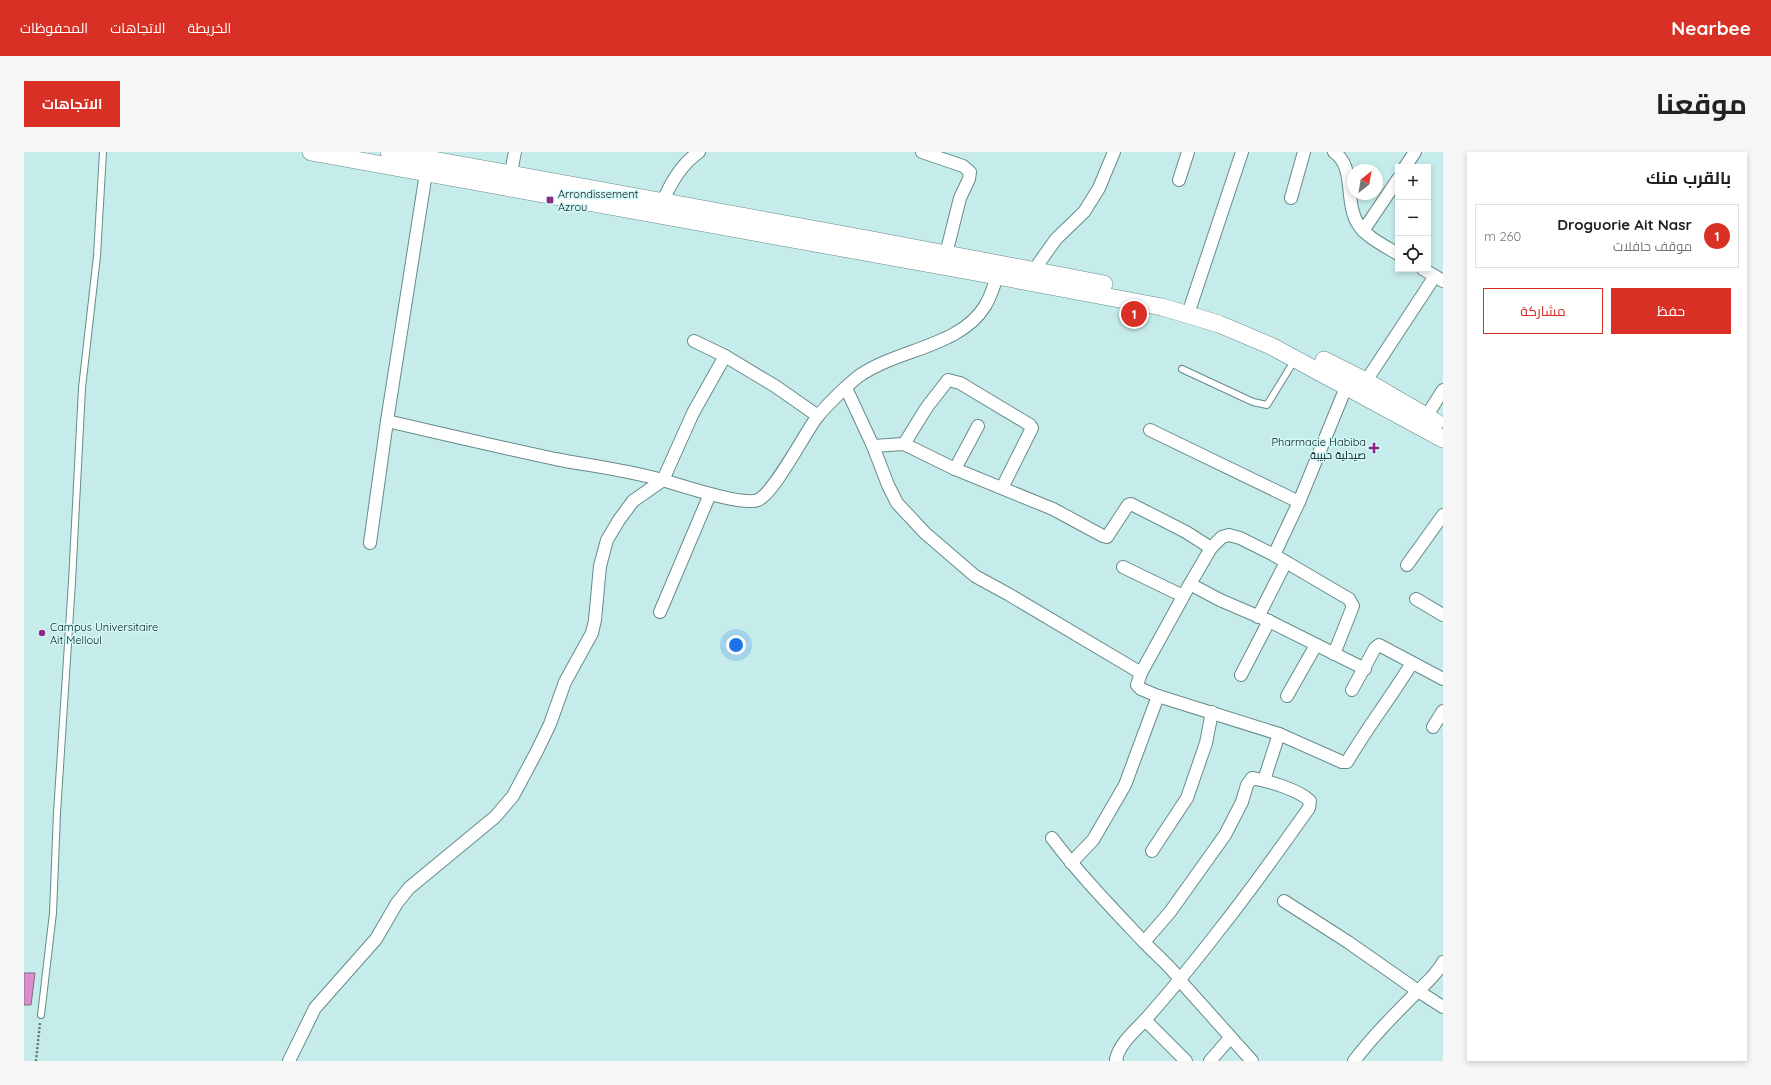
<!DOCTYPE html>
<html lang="ar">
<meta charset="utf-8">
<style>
:root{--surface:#fff;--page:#f6f6f6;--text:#222;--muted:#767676;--line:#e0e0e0;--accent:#d93025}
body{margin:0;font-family:Quicksand,Cairo,sans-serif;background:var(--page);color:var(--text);direction:rtl}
.controls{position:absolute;right:12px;top:12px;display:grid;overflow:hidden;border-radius:0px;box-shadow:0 2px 6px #0003}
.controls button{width:36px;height:36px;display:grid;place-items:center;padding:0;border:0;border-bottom:1px solid var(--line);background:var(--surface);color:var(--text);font:20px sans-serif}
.compass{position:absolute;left:1323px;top:12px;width:36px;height:36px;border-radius:50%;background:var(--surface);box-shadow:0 2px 6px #0003;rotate:31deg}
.you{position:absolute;left:712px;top:493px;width:14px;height:14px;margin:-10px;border:3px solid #fff;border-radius:50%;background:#1a73e8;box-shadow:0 0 0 6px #1a73e833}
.badge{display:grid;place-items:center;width:26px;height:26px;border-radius:50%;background:var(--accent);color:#fff;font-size:13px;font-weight:700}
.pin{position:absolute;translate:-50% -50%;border:2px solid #fff;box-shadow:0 1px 4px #0006}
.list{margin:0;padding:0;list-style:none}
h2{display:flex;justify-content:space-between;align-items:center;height:52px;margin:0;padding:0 16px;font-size:17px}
h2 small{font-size:13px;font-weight:400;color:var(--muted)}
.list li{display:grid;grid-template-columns:26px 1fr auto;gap:12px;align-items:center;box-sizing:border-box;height:64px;margin:0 8px 8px;padding:0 8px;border:1px solid var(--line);border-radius:0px}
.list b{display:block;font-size:15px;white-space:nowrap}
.list p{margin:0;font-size:13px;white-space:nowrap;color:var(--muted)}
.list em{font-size:13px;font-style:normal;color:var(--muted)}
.actions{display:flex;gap:8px;padding:12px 16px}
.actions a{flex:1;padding:9px 0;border:1px solid var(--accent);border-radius:0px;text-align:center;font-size:14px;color:var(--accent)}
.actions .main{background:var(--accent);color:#fff}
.icon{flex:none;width:22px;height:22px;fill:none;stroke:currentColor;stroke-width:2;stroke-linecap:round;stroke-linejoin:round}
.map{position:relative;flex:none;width:1419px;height:909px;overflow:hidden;direction:ltr;border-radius:0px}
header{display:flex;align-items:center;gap:24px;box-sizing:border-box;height:56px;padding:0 20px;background:var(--accent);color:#fff}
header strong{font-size:19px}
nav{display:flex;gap:22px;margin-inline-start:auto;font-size:14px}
.intro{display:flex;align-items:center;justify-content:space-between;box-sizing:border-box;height:96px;padding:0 24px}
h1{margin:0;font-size:28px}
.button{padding:10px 18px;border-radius:0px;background:var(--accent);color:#fff;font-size:14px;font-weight:700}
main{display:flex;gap:24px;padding:0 24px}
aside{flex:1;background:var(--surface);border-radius:0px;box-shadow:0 2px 6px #0003}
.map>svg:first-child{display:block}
.building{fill:#dd8ed1;stroke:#816a7d}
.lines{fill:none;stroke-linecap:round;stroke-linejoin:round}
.service-casing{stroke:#668b8a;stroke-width:8}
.minor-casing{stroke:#668b8a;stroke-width:14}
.secondary-casing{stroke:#668b8a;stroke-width:18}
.path{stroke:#607a7a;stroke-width:2.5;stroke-dasharray:2 2;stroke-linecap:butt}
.service{stroke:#fff;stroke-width:6}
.minor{stroke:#fff;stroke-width:12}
.secondary{stroke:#fff;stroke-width:17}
.poi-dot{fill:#912486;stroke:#d2faf8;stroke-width:1.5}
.labels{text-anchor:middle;stroke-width:3;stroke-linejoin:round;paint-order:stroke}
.poi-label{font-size:11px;fill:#071616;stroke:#d2faf8;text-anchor:start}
</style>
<header>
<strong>Nearbee</strong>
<nav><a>الخريطة</a><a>الاتجاهات</a><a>المحفوظات</a></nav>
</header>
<div class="intro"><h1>موقعنا</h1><a class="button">الاتجاهات</a></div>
<main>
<aside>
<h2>بالقرب منك<small></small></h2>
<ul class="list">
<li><span class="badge">1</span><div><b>Droguorie Ait Nasr</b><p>موقف حافلات</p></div><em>260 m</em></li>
</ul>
<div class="actions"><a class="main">حفظ</a><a>مشاركة</a></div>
</aside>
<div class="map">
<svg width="1419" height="909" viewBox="0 0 1419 909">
<rect width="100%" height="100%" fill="#c5eceb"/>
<path class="building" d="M0,821h11l-4,32h-7z"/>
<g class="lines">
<defs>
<g id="service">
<path d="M1158,217l71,33 14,3 27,-44"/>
<path d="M17,863l12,-102 4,-100 15,-231 10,-194 15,-132 6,-104"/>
</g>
<g id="minor">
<path d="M898,0l41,14 7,6 -1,7 -9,19 -14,56"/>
<path d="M1310,0c22,15 10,50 24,72 8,13 27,22 40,30"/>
<path d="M1381,15l10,-15"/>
<path d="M1155,28l9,-28"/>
<path d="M485,30l6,-30"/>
<path d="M1267,46l13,-46"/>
<path d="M636,57c8,-22 20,-44 39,-57"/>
<path d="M1339,79l35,-52"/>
<path d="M1399,117l20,12"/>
<path d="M1005,125l27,-38 28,-27 15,-24 15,-36"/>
<path d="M1167,153l51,-153"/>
<path d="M701,204l50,30 43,30"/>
<path d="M1342,229l69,-105"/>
<path d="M822,236l27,58 15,39 9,18 28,30 50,43 33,18 133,79"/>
<path d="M1402,265l17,-27"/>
<path d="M363,269c56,13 112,26 168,38 37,7 79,12 114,23 17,5 75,24 89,18 16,-7 47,-67 59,-83 10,-12 30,-32 42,-41 38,-27 101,-29 126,-70 7,-11 10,-25 15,-37"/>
<path d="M1126,278l149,72"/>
<path d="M880,292l23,-37 21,-27 12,3 70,42 2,3 -30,60"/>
<path d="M849,294l31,-2 51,25 98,40 50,27 4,1 21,-32 3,-1 55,28 25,16"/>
<path d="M931,317l23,-43"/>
<path d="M346,391l17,-122 39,-248"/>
<path d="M1250,403l25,-53 50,-122"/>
<path d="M1383,413l36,-50"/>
<path d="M1099,415l60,29"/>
<path d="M1166,432l30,16 49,21 96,48"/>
<path d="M1392,447l27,16"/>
<path d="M636,460l50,-118"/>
<path d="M1234,465l28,-55"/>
<path d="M1310,502l19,-48 -4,-7 -75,-44 -34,-17 -11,-3 -7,2 -11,11 -21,36 -49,89 -4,12 4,4 17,7 121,38 63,28h5c20,-34 44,-65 65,-99"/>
<path d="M1217,523l28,-54"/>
<path d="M1328,538l23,-42 4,-3 64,34"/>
<path d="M1263,544l29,-51"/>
<path d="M1409,575l10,-16"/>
<path d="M1240,628l15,-46"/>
<path d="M1028,686c27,36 59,69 91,103 13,14 30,27 41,44l68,76"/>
<path d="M1128,699l35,-53 19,-55 6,-31"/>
<path d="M1047,711l22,-23 32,-55 33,-89"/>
<path d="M1260,749l64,41 70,49 25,16"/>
<path d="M1121,868l41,41"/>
<path d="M265,909l26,-53 61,-69 21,-36 12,-15 86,-71 18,-21 24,-45 13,-27 15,-42 27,-49 3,-13 5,-54 7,-26 12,-20 14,-19 30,-21 30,-67 32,-57 -31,-15"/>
<path d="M1093,909l-1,-2c4,-16 18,-27 29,-39 26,-29 51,-60 75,-91 31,-39 60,-80 89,-121l1,-7c-11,-11 -41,-20 -58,-23l-5,7 -5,17 -17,33 -55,77 -26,30"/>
<path d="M1186,909l20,-23"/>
<path d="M1330,909c19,-25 41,-47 63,-69 9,-9 19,-17 26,-30"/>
</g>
<g id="secondary">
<path d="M287,0l686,124 165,31 57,17 52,22 172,93"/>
<path d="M365,0l473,86 242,46"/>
<path d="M1300,208l42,21 70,41"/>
</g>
</defs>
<use href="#service" class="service-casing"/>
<use href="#minor" class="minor-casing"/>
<use href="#secondary" class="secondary-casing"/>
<path class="path" d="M12,909l4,-38"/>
<use href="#service" class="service"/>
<use href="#minor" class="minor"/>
<use href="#secondary" class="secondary"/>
</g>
<g class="poi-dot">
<rect x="522" y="44" width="8" height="8" rx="2"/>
<path d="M1348 290h4v4h4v4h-4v4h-4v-4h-4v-4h4z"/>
<circle cx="18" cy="481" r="4"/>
</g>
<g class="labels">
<g class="poi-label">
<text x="534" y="46">Arrondissement<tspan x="534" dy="13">Azrou</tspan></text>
<text x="1342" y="294" text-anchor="end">Pharmacie Habiba<tspan x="1342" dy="13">صيدلية حبيبة</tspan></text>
<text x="26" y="479">Campus Universitaire<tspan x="26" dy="13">Ait Melloul</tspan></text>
</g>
</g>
</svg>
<div class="controls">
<button>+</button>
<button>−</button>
<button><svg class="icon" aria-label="locate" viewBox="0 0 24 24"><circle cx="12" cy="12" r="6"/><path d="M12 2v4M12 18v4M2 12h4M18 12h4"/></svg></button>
</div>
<svg class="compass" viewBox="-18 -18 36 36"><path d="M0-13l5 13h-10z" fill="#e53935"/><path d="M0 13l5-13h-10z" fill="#767676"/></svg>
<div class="you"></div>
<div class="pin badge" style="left:1110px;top:162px">1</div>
</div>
</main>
